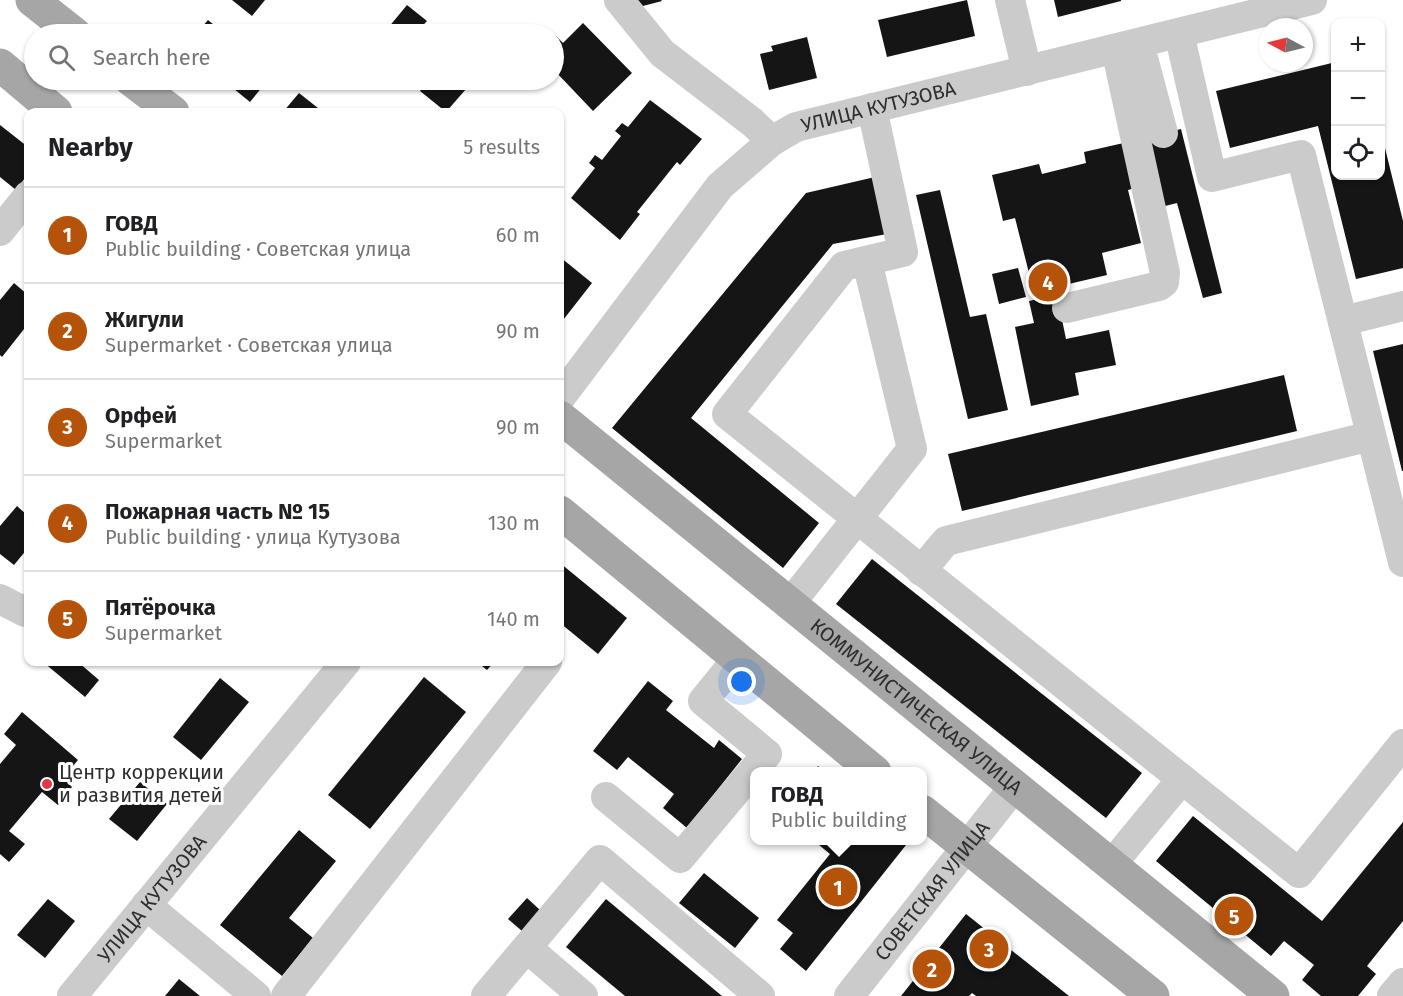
<!DOCTYPE html>
<meta charset="utf-8">
<style>
:root{--surface:#fff;--page:#f2f2f2;--text:#202124;--muted:#757577;--line:#e0e0e0;--accent:#b45309}
body{margin:0;font-family:"Fira Sans",sans-serif;background:var(--page);color:var(--text)}
.controls{position:absolute;right:18px;top:18px;display:grid;overflow:hidden;border-radius:12px;box-shadow:0 2px 4px #0004}
.controls button{width:54px;height:54px;display:grid;place-items:center;padding:0;border:0;border-bottom:2px solid var(--line);background:var(--surface);color:var(--text);font:30px sans-serif}
.compass{position:absolute;left:1259px;top:18px;width:54px;height:54px;border-radius:50%;background:var(--surface);box-shadow:0 2px 4px #0004;rotate:277deg}
.you{position:absolute;left:742px;top:682px;width:21px;height:21px;margin:-15px;border:4px solid #fff;border-radius:50%;background:#1a73e8;box-shadow:0 0 0 9px #1a73e833}
.badge{display:grid;place-items:center;width:39px;height:39px;border-radius:50%;background:var(--accent);color:#fff;font-size:20px;font-weight:700}
.pin{position:absolute;translate:-50% -50%;border:3px solid #fff;box-shadow:0 2px 6px #0006}
.popup{position:absolute;left:750px;top:767px;width:177px;height:78px;box-sizing:border-box;display:grid;place-content:center;border-radius:12px;background:var(--surface);filter:drop-shadow(0 2px 4px #0005);font-size:20px;white-space:nowrap;color:var(--muted)}
.popup b{font-size:22px;color:var(--text)}
.popup::after{content:'';position:absolute;left:50%;top:100%;margin-left:-12px;border:12px solid transparent;border-top-color:var(--surface)}
.list{margin:0;padding:0;list-style:none}
h2{display:flex;justify-content:space-between;align-items:center;height:78px;margin:0;padding:0 24px;font-size:26px}
h2 small{font-size:20px;font-weight:400;color:var(--muted)}
.list li{display:grid;grid-template-columns:39px 1fr auto;gap:18px;align-items:center;box-sizing:border-box;height:96px;padding:0 24px;border-top:2px solid var(--line)}
.list b{display:block;font-size:22px;white-space:nowrap}
.list p{margin:0;font-size:20px;white-space:nowrap;color:var(--muted)}
.list em{font-size:20px;font-style:normal;color:var(--muted)}
.icon{flex:none;width:33px;height:33px;fill:none;stroke:currentColor;stroke-width:2;stroke-linecap:round;stroke-linejoin:round}
.map{position:relative;flex:none;width:1403px;height:996px;overflow:hidden}
.search{position:absolute;background:var(--surface);box-shadow:0 2px 4px #0004;left:24px;top:24px;width:540px;height:66px;display:flex;align-items:center;gap:15px;box-sizing:border-box;padding:0 21px;border-radius:33px;color:var(--muted);font-size:22px}
.panel{position:absolute;background:var(--surface);box-shadow:0 2px 4px #0004;left:24px;top:108px;width:540px;height:558px;border-radius:12px}
.map>svg:first-child{display:block}
.building{fill:#151515}
.lines{fill:none;stroke-linecap:round;stroke-linejoin:round}
.minor{stroke:#cbcbcb;stroke-width:30}
.major{stroke:#a6a6a6;stroke-width:33}
.poi-dot{fill:#e03650;stroke:#fff;stroke-width:2}
.labels{text-anchor:middle;stroke-width:6;stroke-linejoin:round;paint-order:stroke}
.street-label{font-size:20px;fill:#2e2e2e;stroke:#fff}
.poi-label{font-size:20px;fill:#2e2e2e;stroke:#fff;text-anchor:start}
</style>
<div class="map">
<svg width="1403" height="996" viewBox="0 0 1403 996">
<rect width="100%" height="100%" fill="#fff"/>
<g class="building">
<path d="M232,0h33l-13,16z"/>
<path d="M637,0h24l1,1 -23,6z"/>
<path d="M967,0l8,36 -88,21 -9,-37z"/>
<path d="M1054,0h67v1l-63,16z"/>
<path d="M407,5l20,16 -12,13h-32z"/>
<path d="M208,20l17,14h-29z"/>
<path d="M583,23l49,50 -39,38 -39,-41v-32l2,-2 7,7z"/>
<path d="M807,37l10,41 -48,12 -9,-36 13,-3 -2,-5z"/>
<path d="M1336,62v114h44l1,-44 22,89v47l-47,11 -38,-153 -88,22 -14,-57z"/>
<path d="M223,80h45l-18,22z"/>
<path d="M429,80h42l2,1 -27,31 -26,-21z"/>
<path d="M299,93l24,19h-40z"/>
<path d="M650,100l52,39 -22,26 -3,-3 -40,50 3,2 -20,26 -49,-42 24,-30 -6,-5 6,-8 7,5 19,-24 -6,-5 7,-8 6,4z"/>
<path d="M0,125l28,22v27l-12,16 -16,-13z"/>
<path d="M1181,129l41,164 -19,5 -26,-95 -16,4 -17,-69z"/>
<path d="M1128,142l11,45 -11,3 13,53 -39,10 5,22 -51,12 -5,-19 -22,5 -14,-55 -12,3 -11,-46 47,-11 3,10 44,-11 -2,-11z"/>
<path d="M875,177l12,57 -54,10 -142,174 128,105 -36,45 -171,-140 194,-235z"/>
<path d="M940,190l30,127 16,-3 22,96 -40,9 -52,-224z"/>
<path d="M560,257l32,26 -32,41z"/>
<path d="M1018,268l8,29 -27,7 -7,-30z"/>
<path d="M14,283l14,12v29l-26,33 -2,-2v-55z"/>
<path d="M1057,295l9,44 43,-9 7,35 -41,8 4,22 -48,11 -16,-79 19,-4 -5,-22z"/>
<path d="M1403,344v127h-1l-29,-120z"/>
<path d="M1284,375l13,56 -335,80 -14,-57z"/>
<path d="M17,506l11,10v32l-14,17 -14,-11v-28z"/>
<path d="M872,559l270,214 -36,45 -270,-214z"/>
<path d="M560,563l67,55 -29,36 -38,-31z"/>
<path d="M43,662h35l21,18 -14,17z"/>
<path d="M477,662h17l-7,8z"/>
<path d="M424,677l42,35 -96,117 -42,-34z"/>
<path d="M220,678l29,24 -48,58 -28,-23z"/>
<path d="M648,681l25,20 -7,9 48,38 5,-8 23,19 -55,69 -24,-20 11,-14 -46,-37 -11,13 -24,-19z"/>
<path d="M22,712l56,48 -15,18 9,9 -14,18 -16,-13 -33,39 16,13 -16,18 -9,-8v-90l16,-19 -12,-11z"/>
<path d="M818,766l7,6h-12z"/>
<path d="M140,782l27,22 -30,37 -28,-22z"/>
<path d="M1193,816l129,105 81,-99v99l-36,45 9,8 -18,22h-37l-19,-16 12,-15 -30,-24 -13,15 -115,-95z"/>
<path d="M299,830l37,31 -47,57 24,20 -31,38 -62,-51z"/>
<path d="M813,840h97l-104,131 -26,-22 13,-16 -16,-13 53,-66z"/>
<path d="M704,873l55,45 -24,30 -56,-45z"/>
<path d="M527,898l13,12 -18,21 -14,-12z"/>
<path d="M48,899l27,22 -30,37 -28,-23z"/>
<path d="M606,899l116,97h-97l-59,-49z"/>
<path d="M966,914l103,82h-93l-4,-3 -3,3h-68z"/>
<path d="M179,979l21,17h-35z"/>
</g>
<g class="lines">
<g class="minor">
<path d="M619,0l43,53 90,69 20,19"/>
<path d="M1010,0l17,71"/>
<path d="M1179,33l33,144 89,-22 102,407"/>
<path d="M1139,43l24,90"/>
<path d="M872,108l31,144 -59,14 -117,148 572,459 104,-129"/>
<path d="M0,231l28,-35"/>
<path d="M1067,308l92,-22 5,-4 1,-9 -49,-224"/>
<path d="M1343,321l60,-15"/>
<path id="s1" d="M560,398l160,-212 52,-45 24,-14 516,-127"/>
<path d="M921,571l25,-30 425,-105"/>
<path d="M0,599l25,13 3,-4"/>
<path d="M789,605l123,-156 -45,-188"/>
<path d="M606,797l74,61 87,-104 -64,-53 35,-43"/>
<path d="M1111,865l71,-86"/>
<path d="M146,905l110,91"/>
<path d="M527,948l56,48"/>
<path id="s2" d="M72,996l274,-334"/>
<path d="M286,996l261,-334"/>
<path d="M486,996l114,-136 160,136"/>
<path id="s3" d="M849,996l165,-209"/>
<path d="M1392,996l11,-13"/>
</g>
<g class="major">
<path d="M32,0l43,34"/>
<path d="M0,65l56,47"/>
<path d="M131,80l42,32"/>
<path id="s4" d="M560,417l713,579"/>
<path d="M560,512l315,260"/>
<path d="M922,811l231,185"/>
</g>
</g>
<circle class="poi-dot" cx="47" cy="784" r="6"/>
<g class="labels">
<g class="street-label">
<text dy="7" stroke="none"><textPath href="#s1" startOffset="447">УЛИЦА КУТУЗОВА</textPath></text>
<text dy="7" stroke="none"><textPath href="#s4" startOffset="459">КОММУНИСТИЧЕСКАЯ УЛИЦА</textPath></text>
<text dy="7" stroke="none"><textPath href="#s3" startOffset="134">СОВЕТСКАЯ УЛИЦА</textPath></text>
<text dy="7" stroke="none"><textPath href="#s2" startOffset="126">УЛИЦА КУТУЗОВА</textPath></text>
</g>
<g class="poi-label">
<text x="59" y="779">Центр коррекции<tspan x="59" dy="23">и развития детей</tspan></text>
</g>
</g>
</svg>
<div class="controls">
<button>+</button>
<button>−</button>
<button><svg class="icon" aria-label="locate" viewBox="0 0 24 24"><circle cx="12" cy="12" r="6"/><path d="M12 2v4M12 18v4M2 12h4M18 12h4"/></svg></button>
</div>
<svg class="compass" viewBox="-18 -18 36 36"><path d="M0-13l5 13h-10z" fill="#e53935"/><path d="M0 13l5-13h-10z" fill="#757577"/></svg>
<div class="you"></div>
<div class="pin badge" style="left:838px;top:887px">1</div>
<div class="popup"><b>ГОВД</b>Public building</div>
<div class="pin badge" style="left:932px;top:969px">2</div>
<div class="pin badge" style="left:989px;top:949px">3</div>
<div class="pin badge" style="left:1048px;top:282px">4</div>
<div class="pin badge" style="left:1234px;top:916px">5</div>
<div class="search"><svg class="icon" aria-label="search" viewBox="0 0 24 24"><circle cx="10" cy="10" r="6"/><path d="M15 15l6 6"/></svg>Search here</div>
<section class="panel">
<h2>Nearby<small>5 results</small></h2>
<ul class="list">
<li><span class="badge">1</span><div><b>ГОВД</b><p>Public building · Советская улица</p></div><em>60 m</em></li>
<li><span class="badge">2</span><div><b>Жигули</b><p>Supermarket · Советская улица</p></div><em>90 m</em></li>
<li><span class="badge">3</span><div><b>Орфей</b><p>Supermarket</p></div><em>90 m</em></li>
<li><span class="badge">4</span><div><b>Пожарная часть № 15</b><p>Public building · улица Кутузова</p></div><em>130 m</em></li>
<li><span class="badge">5</span><div><b>Пятёрочка</b><p>Supermarket</p></div><em>140 m</em></li>
</ul>
</section>
</div>
